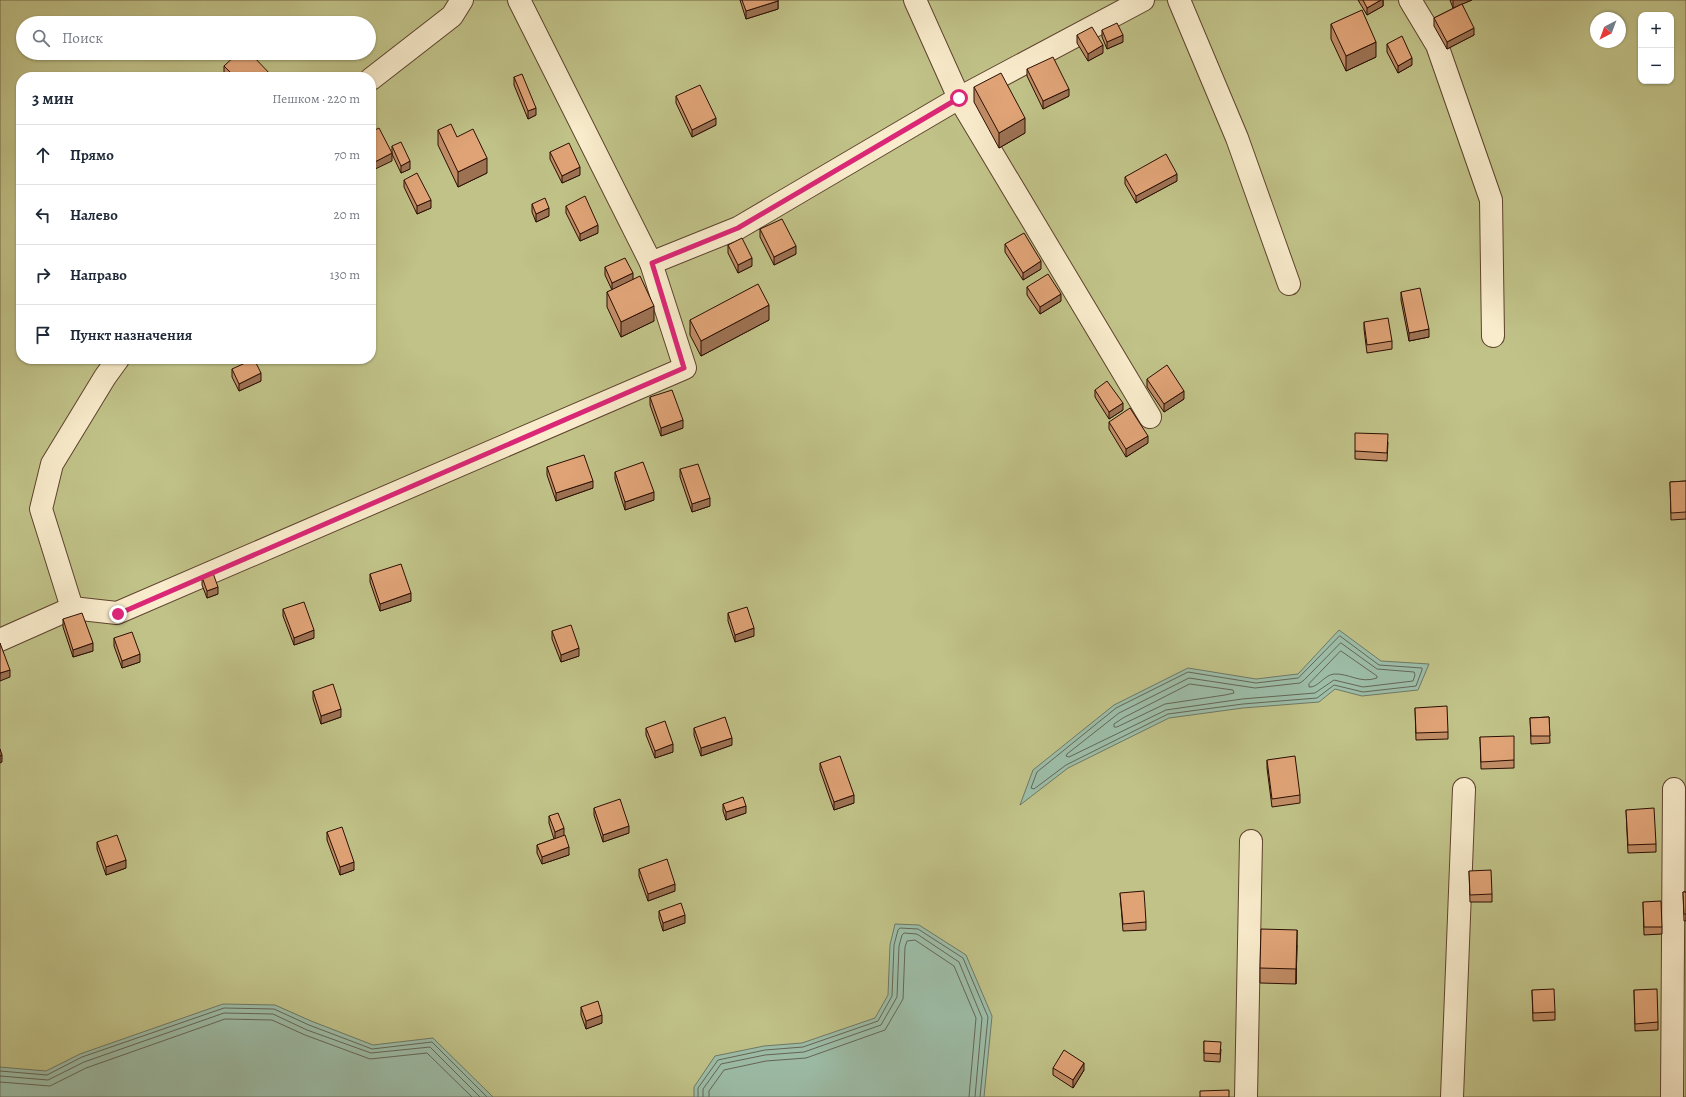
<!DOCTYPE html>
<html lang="ru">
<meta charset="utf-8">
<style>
:root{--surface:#fff;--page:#f6f6f7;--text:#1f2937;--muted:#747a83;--line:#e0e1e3}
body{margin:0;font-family:Alegreya,serif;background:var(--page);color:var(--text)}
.controls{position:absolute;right:12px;top:12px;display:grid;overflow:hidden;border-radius:8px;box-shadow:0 1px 3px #0004}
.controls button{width:36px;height:36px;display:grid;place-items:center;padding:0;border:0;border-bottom:1px solid var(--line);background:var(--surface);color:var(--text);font:20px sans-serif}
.compass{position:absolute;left:1590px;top:12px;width:36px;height:36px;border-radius:50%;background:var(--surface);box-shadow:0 1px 3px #0004;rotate:221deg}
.stop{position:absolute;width:12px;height:12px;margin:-9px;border:3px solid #db2777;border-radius:50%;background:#fff}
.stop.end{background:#db2777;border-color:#fff;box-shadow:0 1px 4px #0008}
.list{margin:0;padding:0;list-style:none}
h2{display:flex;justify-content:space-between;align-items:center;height:52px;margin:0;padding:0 16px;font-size:17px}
h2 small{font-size:13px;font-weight:400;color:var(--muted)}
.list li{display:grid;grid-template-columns:26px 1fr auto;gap:12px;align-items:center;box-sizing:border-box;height:60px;padding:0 16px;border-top:1px solid var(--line)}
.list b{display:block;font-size:15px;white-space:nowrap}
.list em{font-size:13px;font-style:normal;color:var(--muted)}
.icon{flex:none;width:22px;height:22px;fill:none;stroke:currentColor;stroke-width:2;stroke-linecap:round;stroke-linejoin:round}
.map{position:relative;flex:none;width:1686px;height:1097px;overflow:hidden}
.search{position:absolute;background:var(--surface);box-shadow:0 1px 3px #0004;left:16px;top:16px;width:360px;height:44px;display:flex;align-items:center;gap:10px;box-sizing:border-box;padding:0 14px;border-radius:22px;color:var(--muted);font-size:15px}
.panel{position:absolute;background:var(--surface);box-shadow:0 1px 3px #0004;left:16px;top:72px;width:360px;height:292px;border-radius:16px}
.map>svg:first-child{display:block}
.green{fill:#c0c288;stroke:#766845;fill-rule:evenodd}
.water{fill:#9dbea9;stroke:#6f7866}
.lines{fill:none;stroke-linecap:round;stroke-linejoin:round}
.shore{stroke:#646656;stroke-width:1}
.minor-casing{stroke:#5e432e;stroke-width:24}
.minor{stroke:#f9eccc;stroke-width:22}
.wall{fill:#c08c65;stroke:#2b0e02}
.shaded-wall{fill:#9c7253;stroke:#2b0e02}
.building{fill:#dfa376;stroke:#2b0e02}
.route{stroke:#db2777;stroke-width:5}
</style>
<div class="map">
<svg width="1686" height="1097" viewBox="0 0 1686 1097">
<rect width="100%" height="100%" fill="#f6e1b0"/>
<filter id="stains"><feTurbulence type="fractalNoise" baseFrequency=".005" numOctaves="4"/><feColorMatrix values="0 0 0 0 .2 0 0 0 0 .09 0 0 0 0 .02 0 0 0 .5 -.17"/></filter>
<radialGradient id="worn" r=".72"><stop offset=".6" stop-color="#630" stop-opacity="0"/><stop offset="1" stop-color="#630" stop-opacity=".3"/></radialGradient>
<path class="green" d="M0,0h1686v1097h-1686zM1641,15h30v66h-30zM1596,18h24v24h-24zM23,23h346v30h-346zM21,77h350v282h-350z"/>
<g class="water">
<path d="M1339,630l42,31 48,3 -11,26 -56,6 -27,-7 -16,13 -76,6 -74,10 -101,50 -48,37 13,-35 81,-65 74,-37 68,11 42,-5z"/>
<path d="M895,924l24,1 47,30 26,61 -8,81h-290v-10l21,-31 49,-10 38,-3 73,-25 13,-23 2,-50z"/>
<path d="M223,1004l52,1 36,16 62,24 60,-7 60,59h-493v-30l46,4 34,-17z"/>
</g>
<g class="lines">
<g class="shore">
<path d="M1340,636l39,29 43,3v2l-6,16 -53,6 -29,-7 -17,13 -74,6 -75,10 -102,51 -32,24 -3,-1 6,-16 79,-64 72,-36 68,11 42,-5z"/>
<path d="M1341,643l36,26 37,3 1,3 -2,6 -50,6 -29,-7 -19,13 -73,6 -76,11 -97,47 -3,-1 1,-2 52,-41 70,-35 66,10 45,-5 4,-3z"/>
<path d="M1341,651l36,25v2c-17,6 -28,-5 -43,-4 -10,1 -16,14 -25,13v-3z"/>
<path d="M1190,684l43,6 1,3 -9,2 -60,9 -48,23h-3v-3l9,-6z"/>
<path d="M0,1071l47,4 35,-18 142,-49 50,1 35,16 63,24 60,-7 55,55"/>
<path d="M0,1076l48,4 36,-18 140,-49 49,1 34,16 64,23 59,-6 50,50"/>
<path d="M0,1082l50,4 36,-18 139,-49 47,1 33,15 65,24 57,-6 45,44"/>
<path d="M698,1097v-9l20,-28 47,-10 38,-3 75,-26 14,-25 2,-51 4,-15 2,-2 18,1 45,29 25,59 -8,80"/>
<path d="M703,1097v-8l18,-25 44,-9 39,-3 77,-27 16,-28 2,-51 3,-11 2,-2 13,1 42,28 23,56 -7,79"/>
<path d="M709,1097v-6l15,-21 42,-9 40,-3 79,-28 18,-31 2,-52 2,-6 8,-1 39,26 22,52 -7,79"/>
</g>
<defs>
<g id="minor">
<path d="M915,0l44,98 191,319"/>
<path d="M1179,0l58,138 52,146"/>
<path d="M1410,0l27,45 54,155 2,136"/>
<path d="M371,79l81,-63 10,-16"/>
<path d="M651,263l87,-35 221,-130 184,-98"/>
<path d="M72,608l-31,-99 11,-45 53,-87 13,-18"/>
<path d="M0,640l72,-32 45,5 568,-245 -34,-105 -132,-263"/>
<path d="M1246,1097l5,-256"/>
<path d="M1452,1097l12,-308"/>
<path d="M1672,1097l2,-308"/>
</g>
</defs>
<use href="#minor" class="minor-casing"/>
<use href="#minor" class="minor"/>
</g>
<g class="wall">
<path d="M740,0h38v9l-32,10z"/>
<path d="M1358,0h25v6l-16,9z"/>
<path d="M1450,0h22l-10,4 12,31 -27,14 -13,-23v-8l26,-13 -7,3z"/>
<path d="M1331,24l45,33 -30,14 -15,-32z"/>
<path d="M1102,30l21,12 -16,7 -5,-12z"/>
<path d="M1077,35l26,18 -15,8 -11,-18z"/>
<path d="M1387,44l25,21 -14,8 -11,-21z"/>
<path d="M224,66l49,11h-49z"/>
<path d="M1027,69l42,27 -26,13 -16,-33z"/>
<path d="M514,77l22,38 -8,4 -14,-34z"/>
<path d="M974,87l51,46 -26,15 -25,-46z"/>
<path d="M676,96l40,29 -24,12 -16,-34z"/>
<path d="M438,130l19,7 30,36 -29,14 -20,-42z"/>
<path d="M392,146l18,23 -9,4 -9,-19z"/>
<path d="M550,152l30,23 -18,8 -12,-24z"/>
<path d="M1125,177l52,4 -41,22 -11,-19z"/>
<path d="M404,180l27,28 -14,6 -13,-27z"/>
<path d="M532,204l17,12 -13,6 -4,-10z"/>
<path d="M566,206l32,27 -18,8 -14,-28z"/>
<path d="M760,229l36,25 -22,11 -14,-28z"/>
<path d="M1005,244l36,25 -18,11 -18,-28z"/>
<path d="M728,245l24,21 -14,7 -10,-20z"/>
<path d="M605,267l28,12 21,42 -33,16 -14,-30v-15l5,-2 -7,-15z"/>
<path d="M1027,287l34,14 -21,13 -13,-19z"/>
<path d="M1401,292l28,45 -20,4 -8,-41z"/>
<path d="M690,320h79l-68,36 -11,-21z"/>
<path d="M1364,322l28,19v8l-25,4 -3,-24z"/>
<path d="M232,369l29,12 -22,10 -7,-14z"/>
<path d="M1147,379l37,20 -20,13 -17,-25z"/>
<path d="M1095,390l28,20 -14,9 -14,-22z"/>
<path d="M650,397l33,31 -22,8 -11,-31z"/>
<path d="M1109,422l39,21 -22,14 -17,-28z"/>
<path d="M1388,442l-1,19 -32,-2v-8z"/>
<path d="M547,467l46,21 -37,13 -9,-26z"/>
<path d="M680,469l30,37 -18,6 -12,-35z"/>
<path d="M615,472l39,28 -29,10 -10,-31z"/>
<path d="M1686,481v38l-15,1 -1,-38z"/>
<path d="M370,574l41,27 -31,10 -10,-29z"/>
<path d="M202,577l16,17 -11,4 -5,-13z"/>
<path d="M283,609l31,29 -20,7 -11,-29z"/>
<path d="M728,613l26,23 -19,6 -7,-21z"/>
<path d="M63,619l30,32 -20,6 -10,-30z"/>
<path d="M552,631l27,25 -18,6 -9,-23z"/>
<path d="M114,638l26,24 -18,6 -8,-22z"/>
<path d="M313,691l28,26 -20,7 -8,-25z"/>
<path d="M1415,708l33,24v7l-32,1z"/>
<path d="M1549,717l1,26 -19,1 -1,-26z"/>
<path d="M646,728l27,24 -18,6 -9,-23z"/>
<path d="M694,728l38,17 -31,11 -7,-21z"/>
<path d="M1480,737l34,23v8l-33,1z"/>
<path d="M1267,760l33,35v8l-28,4 -5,-39z"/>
<path d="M820,763l34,40 -20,7 -14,-40z"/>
<path d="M723,804l23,9 -20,7 -3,-9z"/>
<path d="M594,808l35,25 -26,9 -9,-27z"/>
<path d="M1626,810l30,34v8l-28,1z"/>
<path d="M549,816l15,20 5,19 -27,9 -5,-11v-8l17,-6 -5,-16z"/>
<path d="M327,832l27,38 -14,5 -13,-35z"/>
<path d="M97,842l29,26 -20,7 -9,-26z"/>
<path d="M639,869l36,22 -27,10 -9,-25z"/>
<path d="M1469,871l23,23v8h-22z"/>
<path d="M1683,892h3v29h-2z"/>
<path d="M1120,893l26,29v8l-23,1z"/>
<path d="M1643,902l19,25v7l-18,1z"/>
<path d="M659,911l26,12 -22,8 -4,-13z"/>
<path d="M1297,945l-1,39 -36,-1v-15z"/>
<path d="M1532,990l23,22v8l-22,1z"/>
<path d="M1634,990l24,32v8l-23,1z"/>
<path d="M581,1007l21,16 -16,6 -5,-14z"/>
<path d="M1204,1041l17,8 -1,13 -16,-1z"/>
<path d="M1053,1068l31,2 -11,18 -20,-13z"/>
</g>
<g class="shaded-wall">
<path d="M1381,0h2v6l-16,9v-7z"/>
<path d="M1453,0h19l-19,8z"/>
<path d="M778,1v8l-32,10v-8z"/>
<path d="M1474,28v7l-27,14v-7z"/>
<path d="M1123,35v7l-16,7v-7z"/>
<path d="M1376,42v15l-30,14v-15z"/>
<path d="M1103,45v8l-15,8v-7z"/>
<path d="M1412,58v7l-14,8v-7z"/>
<path d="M1069,89v7l-26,13v-8z"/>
<path d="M536,108v7l-8,4v-8z"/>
<path d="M716,118v7l-24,12v-7z"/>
<path d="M1025,118v15l-26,15v-15z"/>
<path d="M392,153v8l-21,10v-7z"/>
<path d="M487,158v15l-29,14v-15z"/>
<path d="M410,161v8l-9,4v-7z"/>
<path d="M580,167v8l-18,8v-7z"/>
<path d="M1177,174v7l-41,22v-7z"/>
<path d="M431,200v8l-14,6v-8z"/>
<path d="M549,208v8l-13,6v-8z"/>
<path d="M598,225v8l-18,8v-7z"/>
<path d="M796,246v8l-22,11v-8z"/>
<path d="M752,258v8l-14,7v-8z"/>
<path d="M1041,261v8l-18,11v-7z"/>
<path d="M633,273v7l-21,10v-7z"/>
<path d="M1061,294v7l-21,13v-7z"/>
<path d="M769,305v15l-68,36v-15z"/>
<path d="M654,306v15l-33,16v-15z"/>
<path d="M1429,329v8l-20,4v-8z"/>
<path d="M261,373v8l-22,10v-7z"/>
<path d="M1184,391v8l-20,13v-8z"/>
<path d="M1123,403v7l-14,9v-7z"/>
<path d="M683,420v8l-22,8v-8z"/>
<path d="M1148,436v7l-22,14v-8z"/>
<path d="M593,481v7l-37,13v-8z"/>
<path d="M654,492v8l-29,10v-8z"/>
<path d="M710,498v8l-18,6v-8z"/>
<path d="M218,587v7l-11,4v-7z"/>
<path d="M411,593v8l-31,10v-7z"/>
<path d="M754,628v8l-19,6v-7z"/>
<path d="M314,630v8l-20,7v-7z"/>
<path d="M93,643v8l-20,6v-7z"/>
<path d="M579,648v8l-18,6v-7z"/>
<path d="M140,654v8l-18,6v-7z"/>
<path d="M10,670v7l-10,4v-8z"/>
<path d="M341,709v8l-20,7v-8z"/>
<path d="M732,738v7l-31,11v-8z"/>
<path d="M673,744v8l-18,6v-7z"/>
<path d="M2,755v7l-2,1v-7z"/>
<path d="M854,795v8l-20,7v-8z"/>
<path d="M746,806v7l-20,7v-8z"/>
<path d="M629,826v7l-26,9v-7z"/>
<path d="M564,828v8l-9,3v-7z"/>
<path d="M569,847v8l-27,9v-7z"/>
<path d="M126,860v8l-20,7v-8z"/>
<path d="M354,862v8l-14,5v-8z"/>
<path d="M675,884v7l-27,10v-7z"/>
<path d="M685,915v8l-22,8v-8z"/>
<path d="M1297,930v15l-1,39v-15z"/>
<path d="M602,1015v8l-16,6v-8z"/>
<path d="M1084,1063v7l-11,18v-8z"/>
</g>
<g class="building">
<path d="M742,0h36v1l-32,10z"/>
<path d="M1363,0h18l-14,8z"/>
<path d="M1462,4l12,24 -27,14 -13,-24z"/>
<path d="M1362,10l14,32 -30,14 -15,-32z"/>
<path d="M1117,23l6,12 -16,7 -5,-12z"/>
<path d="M1092,27l11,18 -15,9 -11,-19z"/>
<path d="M1402,36l10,22 -14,8 -11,-22z"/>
<path d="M238,53h12l23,24h-38l-11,-11z"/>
<path d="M1053,57l16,32 -26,12 -16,-32z"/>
<path d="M1001,73l24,45 -26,15 -25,-46z"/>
<path d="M522,74l14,34 -8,3 -14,-34z"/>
<path d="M700,85l16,33 -24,12 -16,-34z"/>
<path d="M451,124l6,13 16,-8 14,29 -29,14 -20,-42z"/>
<path d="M379,128l13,25 -21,11v-32z"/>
<path d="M401,142l9,19 -9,5 -9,-20z"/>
<path d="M569,143l11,24 -18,9 -12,-24z"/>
<path d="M1166,154l11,20 -41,22 -11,-19z"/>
<path d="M417,173l14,27 -14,6 -13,-26z"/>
<path d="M585,196l13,29 -18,9 -14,-28z"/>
<path d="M545,198l4,10 -13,6 -4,-10z"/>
<path d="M782,219l14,27 -22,11 -14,-28z"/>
<path d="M1024,233l17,28 -18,12 -18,-29z"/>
<path d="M742,238l10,20 -14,7 -10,-20z"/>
<path d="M625,258l8,15 -21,10 -7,-16z"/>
<path d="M1048,274l13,20 -21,13 -13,-20z"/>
<path d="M640,276l14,30 -33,16 -14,-30z"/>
<path d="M758,284l11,21 -68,36 -11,-21z"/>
<path d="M1420,288l9,41 -20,4 -8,-41z"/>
<path d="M1388,318l4,23 -25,4 -3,-23z"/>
<path d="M254,359l7,14 -22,11 -7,-15z"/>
<path d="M1167,365l17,26 -20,13 -17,-25z"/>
<path d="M1107,381l16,22 -14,9 -14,-22z"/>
<path d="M672,390l11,30 -22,8 -11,-31z"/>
<path d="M1130,408l18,28 -22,13 -17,-27z"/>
<path d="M1355,433l33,1 -1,19 -32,-2z"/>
<path d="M584,455l9,26 -37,12 -9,-26z"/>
<path d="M643,462l11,30 -29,10 -10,-30z"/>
<path d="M698,464l12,34 -18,6 -12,-35z"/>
<path d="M1686,481v31l-15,1 -1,-31z"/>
<path d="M401,564l10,29 -31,11 -10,-30z"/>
<path d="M213,573l5,14 -11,4 -5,-14z"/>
<path d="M304,602l10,28 -20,8 -11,-29z"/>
<path d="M747,607l7,21 -19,7 -7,-22z"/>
<path d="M82,613l11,30 -20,7 -10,-31z"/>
<path d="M571,625l8,23 -18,7 -9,-24z"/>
<path d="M132,632l8,22 -18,7 -8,-23z"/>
<path d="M0,643l10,27 -10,3z"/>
<path d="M333,684l8,25 -20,7 -8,-25z"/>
<path d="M1447,706l1,26 -32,1 -1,-25z"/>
<path d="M725,717l7,21 -31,10 -7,-20z"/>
<path d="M1549,717l1,19h-19l-1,-18z"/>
<path d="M665,721l8,23 -18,7 -9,-23z"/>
<path d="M1514,736v24l-33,2 -1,-25z"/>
<path d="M0,749l2,6 -2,1z"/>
<path d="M840,756l14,39 -20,7 -14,-39z"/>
<path d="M1295,756l5,39 -28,4 -5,-39z"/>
<path d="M743,797l3,9 -20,6 -3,-8z"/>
<path d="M620,799l9,27 -26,9 -9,-27z"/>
<path d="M1654,808l2,36 -28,1 -2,-35z"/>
<path d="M558,813l6,15 -9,4 -6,-16z"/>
<path d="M342,827l12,35 -14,5 -13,-35z"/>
<path d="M117,835l9,25 -20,7 -9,-25z"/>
<path d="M565,835l4,12 -27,10 -5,-12z"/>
<path d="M667,859l8,25 -27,10 -9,-25z"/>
<path d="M1491,870l1,24 -22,1 -1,-24z"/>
<path d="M1144,891l2,31 -23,2 -3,-31z"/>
<path d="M1683,892h3v22h-2z"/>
<path d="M1661,901l1,26h-18l-1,-25z"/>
<path d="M681,903l4,12 -22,8 -4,-12z"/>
<path d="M1261,929l36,1 -1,39 -36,-1z"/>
<path d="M1554,989l1,23 -22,1 -1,-23z"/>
<path d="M1657,989l1,33 -23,2 -1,-34z"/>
<path d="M598,1001l4,14 -16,6 -5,-14z"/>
<path d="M1204,1041l17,1 -1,12 -16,-1z"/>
<path d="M1064,1050l20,13 -11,17 -20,-12z"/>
<path d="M1229,1090v7h-29v-6z"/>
</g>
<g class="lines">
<path class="route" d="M118,614l566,-246 -32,-105 86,-35 221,-130"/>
</g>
<rect width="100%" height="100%" filter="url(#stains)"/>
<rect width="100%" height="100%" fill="url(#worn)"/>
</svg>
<div class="controls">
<button>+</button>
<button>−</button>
</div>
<svg class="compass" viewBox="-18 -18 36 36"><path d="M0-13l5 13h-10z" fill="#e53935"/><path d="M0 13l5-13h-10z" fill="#747a83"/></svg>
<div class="stop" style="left:959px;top:98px"></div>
<div class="stop end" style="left:118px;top:614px"></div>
<div class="search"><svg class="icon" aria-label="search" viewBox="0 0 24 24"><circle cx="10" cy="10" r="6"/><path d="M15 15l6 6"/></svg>Поиск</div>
<section class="panel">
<h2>3 мин<small>Пешком · 220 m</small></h2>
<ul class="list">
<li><svg class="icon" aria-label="ahead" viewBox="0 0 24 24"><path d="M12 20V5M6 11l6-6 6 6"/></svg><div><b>Прямо</b></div><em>70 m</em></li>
<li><svg class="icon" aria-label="left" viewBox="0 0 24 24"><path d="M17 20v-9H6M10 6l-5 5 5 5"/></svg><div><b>Налево</b></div><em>20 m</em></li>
<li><svg class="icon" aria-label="right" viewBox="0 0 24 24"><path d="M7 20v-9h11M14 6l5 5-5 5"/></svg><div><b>Направо</b></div><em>130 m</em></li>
<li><svg class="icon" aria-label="arrive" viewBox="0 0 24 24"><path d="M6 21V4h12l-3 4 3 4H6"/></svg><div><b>Пункт назначения</b></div></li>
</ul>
</section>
</div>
